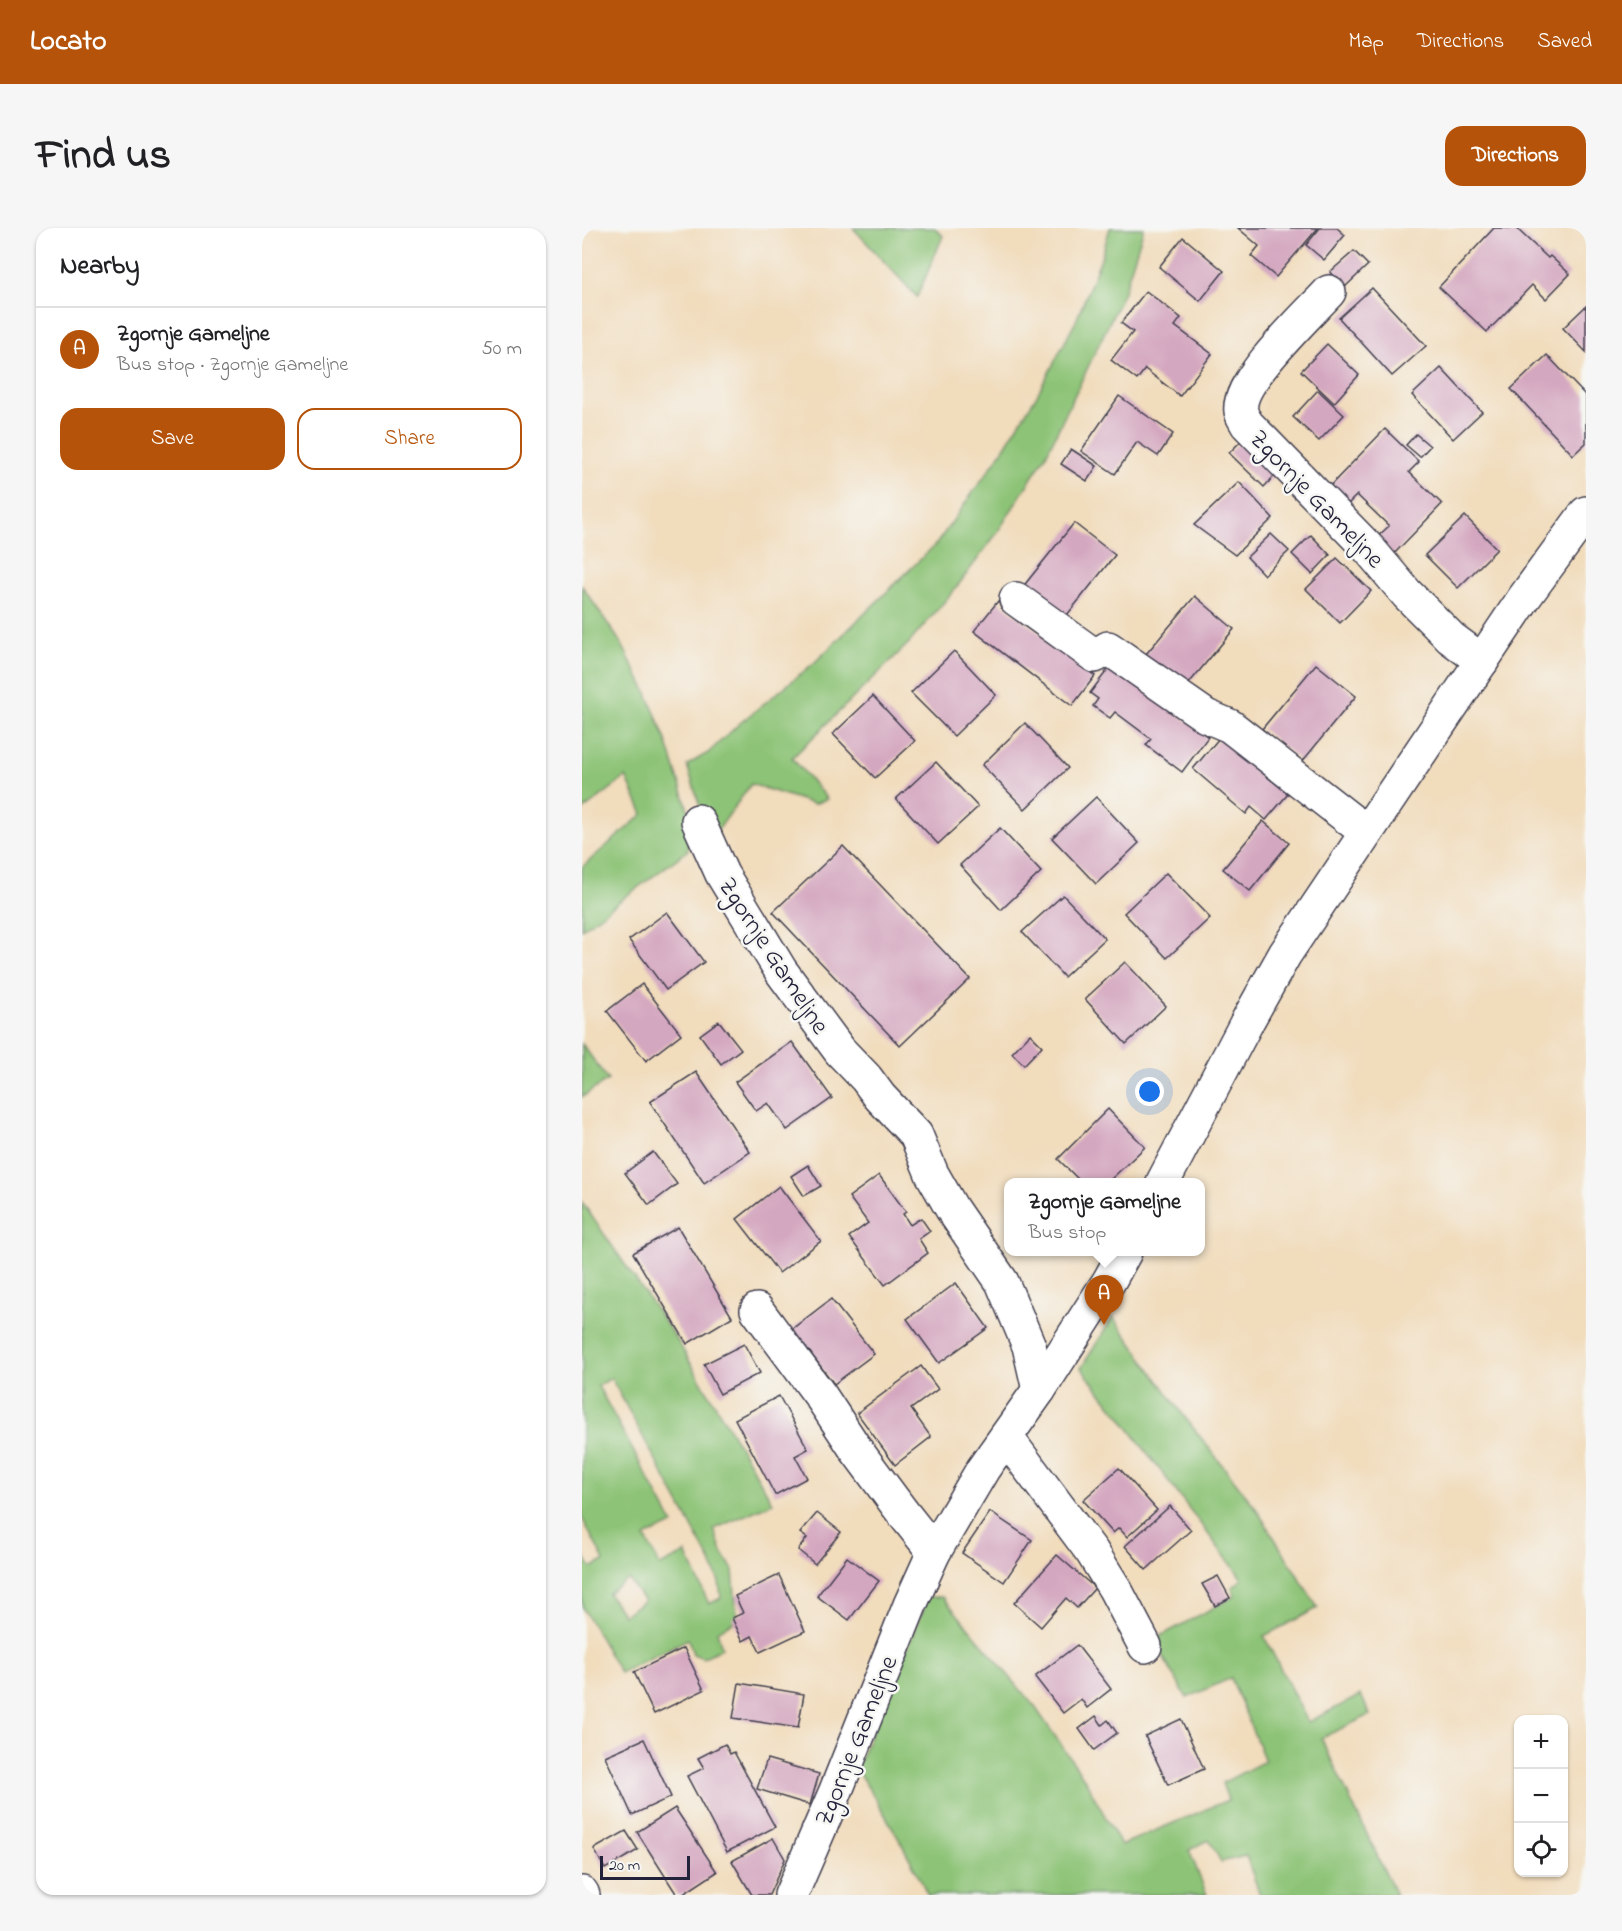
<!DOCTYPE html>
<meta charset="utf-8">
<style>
:root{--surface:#fff;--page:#f6f6f6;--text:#202124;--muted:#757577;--line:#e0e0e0;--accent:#b45309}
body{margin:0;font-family:"Indie Flower",sans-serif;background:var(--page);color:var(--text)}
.controls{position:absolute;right:18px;bottom:18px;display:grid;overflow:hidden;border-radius:12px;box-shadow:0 2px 4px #0004}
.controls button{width:54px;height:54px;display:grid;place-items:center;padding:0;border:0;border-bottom:2px solid var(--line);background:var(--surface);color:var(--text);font:30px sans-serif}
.scale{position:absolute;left:18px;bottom:15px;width:90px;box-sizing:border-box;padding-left:6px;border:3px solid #22223b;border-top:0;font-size:16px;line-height:21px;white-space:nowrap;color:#22223b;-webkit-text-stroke:4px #f6f6f2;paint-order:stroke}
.you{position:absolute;left:568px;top:864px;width:21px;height:21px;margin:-15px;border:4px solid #fff;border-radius:50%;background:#1a73e8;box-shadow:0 0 0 9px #1a73e833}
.badge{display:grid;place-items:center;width:39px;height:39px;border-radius:50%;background:var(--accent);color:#fff;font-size:20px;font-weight:700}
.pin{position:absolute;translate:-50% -50px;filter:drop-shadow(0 2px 3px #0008)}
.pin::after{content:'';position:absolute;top:32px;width:21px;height:18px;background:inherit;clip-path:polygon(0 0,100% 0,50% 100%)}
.popup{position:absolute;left:422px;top:950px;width:201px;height:78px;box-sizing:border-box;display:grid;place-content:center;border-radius:12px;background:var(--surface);filter:drop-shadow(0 2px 4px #0005);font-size:20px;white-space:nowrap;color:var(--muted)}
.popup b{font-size:22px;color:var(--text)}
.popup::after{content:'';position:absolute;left:50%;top:100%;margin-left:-12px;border:12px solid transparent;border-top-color:var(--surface)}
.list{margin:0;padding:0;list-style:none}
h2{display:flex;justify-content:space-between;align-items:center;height:78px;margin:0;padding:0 24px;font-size:26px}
h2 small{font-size:20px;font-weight:400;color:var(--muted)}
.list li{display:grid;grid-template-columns:39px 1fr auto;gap:18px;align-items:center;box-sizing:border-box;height:84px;padding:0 24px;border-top:2px solid var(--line)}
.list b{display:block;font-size:22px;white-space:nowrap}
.list p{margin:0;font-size:20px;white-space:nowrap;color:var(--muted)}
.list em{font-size:20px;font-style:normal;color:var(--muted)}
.actions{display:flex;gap:12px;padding:18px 24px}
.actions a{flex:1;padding:14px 0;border:2px solid var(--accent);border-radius:18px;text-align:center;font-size:21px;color:var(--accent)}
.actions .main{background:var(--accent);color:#fff}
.icon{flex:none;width:33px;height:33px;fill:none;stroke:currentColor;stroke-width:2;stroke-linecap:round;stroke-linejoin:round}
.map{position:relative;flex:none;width:1004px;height:1667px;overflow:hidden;border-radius:18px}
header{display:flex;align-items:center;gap:36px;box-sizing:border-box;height:84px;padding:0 30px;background:var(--accent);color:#fff}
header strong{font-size:28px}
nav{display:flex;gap:33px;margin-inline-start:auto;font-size:21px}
.intro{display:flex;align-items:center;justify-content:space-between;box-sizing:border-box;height:144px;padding:0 36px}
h1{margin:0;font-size:42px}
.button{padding:15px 27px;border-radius:18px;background:var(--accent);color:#fff;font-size:21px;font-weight:700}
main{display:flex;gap:36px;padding:0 36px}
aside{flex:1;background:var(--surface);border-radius:18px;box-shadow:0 2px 4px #0004}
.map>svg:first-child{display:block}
.green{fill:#8cc376;stroke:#577258;stroke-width:1.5;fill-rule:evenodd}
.building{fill:#d4a7c0}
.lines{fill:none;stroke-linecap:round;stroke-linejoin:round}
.minor-casing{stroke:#413e4e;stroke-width:36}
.minor{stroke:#fff;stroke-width:33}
.labels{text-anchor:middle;stroke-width:5;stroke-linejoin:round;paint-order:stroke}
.street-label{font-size:26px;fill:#22223b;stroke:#f6f6f2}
</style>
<header>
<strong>Locato</strong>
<nav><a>Map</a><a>Directions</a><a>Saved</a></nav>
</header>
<div class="intro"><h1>Find us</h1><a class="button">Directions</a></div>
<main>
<aside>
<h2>Nearby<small></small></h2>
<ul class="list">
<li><span class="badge">A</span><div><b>Zgornje Gameljne</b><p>Bus stop · Zgornje Gameljne</p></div><em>50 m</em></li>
</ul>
<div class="actions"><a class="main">Save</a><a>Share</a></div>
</aside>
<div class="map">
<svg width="1004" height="1667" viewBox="0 0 1004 1667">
<rect width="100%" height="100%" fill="#f6f6f2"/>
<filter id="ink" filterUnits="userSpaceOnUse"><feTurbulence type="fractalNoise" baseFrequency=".0167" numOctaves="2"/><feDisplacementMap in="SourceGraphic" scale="12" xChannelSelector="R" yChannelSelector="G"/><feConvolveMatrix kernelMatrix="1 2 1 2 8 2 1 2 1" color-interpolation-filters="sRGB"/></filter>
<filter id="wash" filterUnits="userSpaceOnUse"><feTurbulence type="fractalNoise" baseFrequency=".008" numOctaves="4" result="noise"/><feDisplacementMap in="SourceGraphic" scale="24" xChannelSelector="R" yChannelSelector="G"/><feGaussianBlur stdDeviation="1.35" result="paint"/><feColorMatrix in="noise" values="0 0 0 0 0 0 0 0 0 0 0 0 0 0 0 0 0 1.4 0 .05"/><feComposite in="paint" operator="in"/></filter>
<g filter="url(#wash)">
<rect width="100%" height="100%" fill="#f1dcbc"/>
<g class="green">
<path d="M271,0h82l8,8 -26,61z"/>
<path d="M528,0h34l-21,66 -78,163 -48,76 -41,55 -47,55 -117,115 35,41 -13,5 -63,-20 -38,53 -10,-21 -16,-51 21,-12 32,-30 74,-60 123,-120 62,-87 38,-61 39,-74 25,-63z"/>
<path d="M0,358l39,57 25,48 20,49 28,89 -7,22 -105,78v-62l61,-53 -17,-37 -44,34z"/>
<path d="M0,816l26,36 -26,17z"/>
<path d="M0,974l95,138 96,163 -59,26 8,23 11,18 4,50 -20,11 5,17 -19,10 -10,-4 -5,-15 -68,34 -38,-66v-55l9,16 13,-7 -22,-43zM29,1150l100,184 8,20 2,16 -12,6 -23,-51 -26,13 -15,-29 28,-13 -75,-138zM46,1351l16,22 -21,14 -15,-22z"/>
<path d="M531,1089l71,99 71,91 63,101 -54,28 44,86 53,-27 9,20 -49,23 75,157h-136l-14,-39 -25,6 -12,-22 -20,10 18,45h-279c-21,-44 -45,-86 -72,-126l73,-172h14l92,110 49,71 37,67 107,-45 -6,-17 43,-22 -34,-83 -44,20 -34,-58 82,-44 -3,-8 10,-9 -121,-161 -40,-50z"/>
</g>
<g id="blocks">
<g class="building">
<path d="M656,0h80l-42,49 -25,-21 8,-10z"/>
<path d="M738,0h17l8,7 -21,25 -18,-15z"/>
<path d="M912,0h22l32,30 2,-2 20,18 -24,25 -14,-14 -45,47 -48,-45z"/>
<path d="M601,9l41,34 -24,30 -41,-34z"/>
<path d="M772,23l14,14 -23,22 -15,-15z"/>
<path d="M790,60l54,58 -34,30 -53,-58z"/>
<path d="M564,63l35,27 -6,8 37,28 -32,42 -35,-27 -8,11 -26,-20 22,-28 -12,-9z"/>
<path d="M1004,78v46l-23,-24z"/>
<path d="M745,116l32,31 -25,28 -33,-32z"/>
<path d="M965,127l39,41v47l-13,12 -62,-66z"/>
<path d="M859,140l41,44 -29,27 -41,-44z"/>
<path d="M736,162l26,25 -25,26 -26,-24z"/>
<path d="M537,168l54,38 -15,22 -21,-14 -22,32 -34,-23z"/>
<path d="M803,201l34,33 -10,10 33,32 -49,51 -17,-17 13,-12 -32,-31 -13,13 -18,-18z"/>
<path d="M834,206l14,12 -10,11 -14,-12z"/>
<path d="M664,208l34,34 -16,17 -35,-34z"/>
<path d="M489,221l26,17 -10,15 -26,-17z"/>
<path d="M657,254l34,36 -38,37 -41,-30z"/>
<path d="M883,288l32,33 -39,39 -33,-33z"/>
<path d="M492,295l41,32 -52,65 -41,-32z"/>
<path d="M689,306l18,17 -25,24 -17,-18z"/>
<path d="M729,307l19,20 -18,19 -20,-20z"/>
<path d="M755,330l34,33 -31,32 -34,-34z"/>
<path d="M613,368l39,33 -53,64 -40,-33z"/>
<path d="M416,373l97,75 -23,30 -98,-75z"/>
<path d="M372,423l42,44 -42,41 -43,-43z"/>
<path d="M530,436l96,73 -26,35 -36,-27 5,-6 -36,-27 -5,6 -17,-12 5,-7 -8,-6z"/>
<path d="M734,436l40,32 -54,66 -40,-33z"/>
<path d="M291,468l42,45 -40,37 -42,-44z"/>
<path d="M443,495l43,45 -43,41 -43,-44z"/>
<path d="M638,509l68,57 -22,26 -15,-13 -5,7 -53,-45z"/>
<path d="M354,534l42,45 -40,37 -42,-45z"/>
<path d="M514,569l43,46 -43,41 -44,-46z"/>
<path d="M681,593l26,22 -39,48 -27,-22z"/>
<path d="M418,600l41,44 -40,38 -41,-45z"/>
<path d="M261,618l127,133 -70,67 -127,-134z"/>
<path d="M584,645l44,45 -43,40 -43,-45z"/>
<path d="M481,667l42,44 -41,38 -42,-45z"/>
<path d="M85,684l37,50 -38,28 -37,-50z"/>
<path d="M543,734l41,44 -40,38 -41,-45z"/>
<path d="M60,756l39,50 -35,27 -39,-50z"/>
<path d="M137,793l22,28 -20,15 -21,-29z"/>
<path d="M448,806l12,12 -18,19 -12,-12z"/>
<path d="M210,814l40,56 -45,32 -19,-27 -12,8 -21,-29z"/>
<path d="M114,844l54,80 -46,31 -54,-81z"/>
<path d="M526,881l37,38 -37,35h-27l-23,-23z"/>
<path d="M71,924l24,32 -28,21 -24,-32z"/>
<path d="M226,937l13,21 -17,10 -13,-20z"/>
<path d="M297,947l27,37 -3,2 7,11 11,-7 9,13 -11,8 9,14 -43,32 -36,-48 19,-14 -19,-26z"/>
<path d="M197,958l42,55 -42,32 -42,-54z"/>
<path d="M96,999l54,90 -45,27 -54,-91z"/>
<path d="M374,1055l32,45 -49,35 -32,-44z"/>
<path d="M249,1071l43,55 -40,30 -42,-55z"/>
<path d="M162,1116l16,29 -40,21 -16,-30z"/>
<path d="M339,1138l17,23 -27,20 20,28 -36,28 -38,-52z"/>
<path d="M197,1168l29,53 -13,7 12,22 -32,17 -40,-76z"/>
<path d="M537,1240l38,42 -30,27 -8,-9 -6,5 -30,-33z"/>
<path d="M588,1278l21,24 -45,40 -21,-24z"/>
<path d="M408,1284l42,28 -28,42 -42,-29z"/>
<path d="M235,1285l24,19 -26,32 -17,-14 9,-12 -7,-5z"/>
<path d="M475,1327l38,33 -18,20 -11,-10 -25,29 -27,-24z"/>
<path d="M265,1329l32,24 -30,39 -32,-24z"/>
<path d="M197,1347l26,56 -45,21 -8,-16 -9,5 -11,-23 11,-5 -8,-17z"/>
<path d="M636,1348l12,22 -15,8 -13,-22z"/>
<path d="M495,1417l34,44 -24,19 -6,-9 -18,14 -28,-36z"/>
<path d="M102,1420l20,42 -50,24 -20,-42z"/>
<path d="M157,1455l65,11 -6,34 -65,-10z"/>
<path d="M514,1488l6,9 6,-5 9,13 -23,17 -15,-21z"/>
<path d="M599,1491l23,50 -36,16 -23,-49z"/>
<path d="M62,1511l27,58 -39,18 -27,-59z"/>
<path d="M143,1516l5,10 4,-2 41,75 -48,25 -40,-76 17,-8 -6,-10z"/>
<path d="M185,1531l52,15 -9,31 -53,-16z"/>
<path d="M93,1580l42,64 -35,23h-5l-40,-63z"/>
<path d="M44,1603l12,19 -33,19 -11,-20z"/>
<path d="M191,1610l12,21 -16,36h-17l-20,-34z"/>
</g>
</g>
</g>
<g filter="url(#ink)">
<use href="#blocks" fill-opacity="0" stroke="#413e4e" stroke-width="1.5"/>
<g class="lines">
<defs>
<g id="minor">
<path d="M747,64c-20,22 -93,90 -88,119 0,4 4,9 6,13l122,125 38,45 44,44 31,23"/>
<path d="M434,371l79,57 13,-8 98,68 24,10 136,106"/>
<path d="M116,593l24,53 59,97 59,80 26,27 14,19 36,38 16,39 20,35 50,73 27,64 10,44"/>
<path d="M581,954l85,-162 37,-66 239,-356 62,-85"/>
<path d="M175,1082l63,85 37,56 46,62 31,39"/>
<path d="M424,1209l86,115 23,37 30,57"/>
<path d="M0,1665l1,2"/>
<path d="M209,1667l44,-102 75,-188 24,-53 49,-83 56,-79 70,-109 16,-29"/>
</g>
</defs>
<use href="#minor" class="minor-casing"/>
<use href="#minor" class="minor"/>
</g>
</g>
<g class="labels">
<g class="street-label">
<text transform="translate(736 270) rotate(46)" y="9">Zgornje Gameljne</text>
<text transform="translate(193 727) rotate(57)" y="9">Zgornje Gameljne</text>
<text transform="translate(273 1512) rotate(-68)" y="9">Zgornje Gameljne</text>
</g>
</g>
</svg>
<div class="controls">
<button>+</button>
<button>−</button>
<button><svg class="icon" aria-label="locate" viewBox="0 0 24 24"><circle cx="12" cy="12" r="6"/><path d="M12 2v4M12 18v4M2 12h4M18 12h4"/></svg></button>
</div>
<div class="scale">20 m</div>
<div class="you"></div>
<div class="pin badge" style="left:522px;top:1097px">A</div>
<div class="popup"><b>Zgornje Gameljne</b>Bus stop</div>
</div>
</main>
